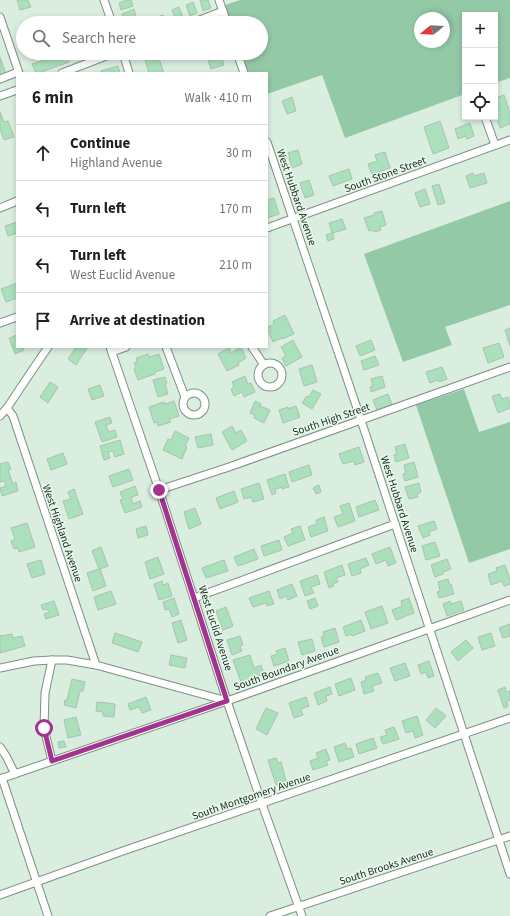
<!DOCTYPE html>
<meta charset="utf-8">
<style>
:root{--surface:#fff;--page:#f6f6f6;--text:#202124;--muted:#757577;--line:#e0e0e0}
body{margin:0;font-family:"Source Sans 3",sans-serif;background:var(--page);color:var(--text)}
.controls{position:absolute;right:12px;top:12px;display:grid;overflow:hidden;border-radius:0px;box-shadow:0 2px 6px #0003}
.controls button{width:36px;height:36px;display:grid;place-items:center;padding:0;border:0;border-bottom:1px solid var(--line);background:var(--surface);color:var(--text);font:20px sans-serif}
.compass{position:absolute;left:414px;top:12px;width:36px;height:36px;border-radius:50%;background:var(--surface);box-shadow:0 2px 6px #0003;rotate:252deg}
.stop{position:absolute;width:12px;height:12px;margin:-9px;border:3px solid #a43390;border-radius:50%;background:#fff}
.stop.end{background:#a43390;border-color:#fff;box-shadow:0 1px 4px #0008}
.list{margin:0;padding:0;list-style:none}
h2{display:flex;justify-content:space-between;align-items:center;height:52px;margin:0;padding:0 16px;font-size:17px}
h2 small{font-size:13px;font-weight:400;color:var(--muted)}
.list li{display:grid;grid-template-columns:26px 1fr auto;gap:12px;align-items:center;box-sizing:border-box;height:56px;padding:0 16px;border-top:1px solid var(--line)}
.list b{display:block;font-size:15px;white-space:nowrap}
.list p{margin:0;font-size:13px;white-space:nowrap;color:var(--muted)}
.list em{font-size:13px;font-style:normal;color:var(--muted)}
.icon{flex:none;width:22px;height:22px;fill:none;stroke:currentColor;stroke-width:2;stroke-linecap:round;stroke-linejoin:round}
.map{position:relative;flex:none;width:510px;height:916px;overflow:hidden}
.search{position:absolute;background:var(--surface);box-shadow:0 2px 6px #0003;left:16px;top:16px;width:252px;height:44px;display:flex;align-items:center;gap:10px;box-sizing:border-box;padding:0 14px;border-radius:22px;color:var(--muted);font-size:15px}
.panel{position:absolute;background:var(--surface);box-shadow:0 2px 6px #0003;left:16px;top:72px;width:252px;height:276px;border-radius:0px}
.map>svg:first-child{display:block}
.forest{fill:#93c9a6;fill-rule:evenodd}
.building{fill:#aae0bc;stroke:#acc0b2}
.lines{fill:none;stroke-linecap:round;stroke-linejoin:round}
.minor-casing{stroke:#7e9083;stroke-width:9}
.minor{stroke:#fff;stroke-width:7}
.route{stroke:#a43390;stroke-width:5}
.labels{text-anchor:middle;stroke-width:3;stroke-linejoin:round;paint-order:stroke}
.street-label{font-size:11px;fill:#1a221d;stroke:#e7fbed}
</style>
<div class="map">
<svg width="510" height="916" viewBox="0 0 510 916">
<rect width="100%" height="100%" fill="#daeee0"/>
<g class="forest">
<path d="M240,0h270v78l-15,5v-68h-30v79l-120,44 -23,-63 -55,19v-21h-19l-6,-20h19v-30h-30l-6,-18zM420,18h24v24h-24z"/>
<path d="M510,201v104l-65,22 7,18 -49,17 -39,-108z"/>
<path d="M464,389l15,43 31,-10v127l-41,14 -53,-158z"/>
</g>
<g class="building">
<path d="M17,0h11l3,7 -11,3z"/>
<path d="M127,0h4l2,6 -12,4 -2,-7z"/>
<path d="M200,0h8l3,8 -8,3z"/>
<path d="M193,2l4,11 -7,3 -4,-11z"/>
<path d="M179,7l4,11 -7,3 -4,-11z"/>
<path d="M134,9l2,8 -11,4 -3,-7z"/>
<path d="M163,15l3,8h-9l-2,-5z"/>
<path d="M89,16l2,7h-10l-1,-4z"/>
<path d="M31,53h11l1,3 -10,4z"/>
<path d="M59,53h7l3,9 -30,11h-3l-4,-9 17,-6v-1z"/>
<path d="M143,53h14l7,20h-15z"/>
<path d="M221,55l3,10 -13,4 -3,-9z"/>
<path d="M0,57l6,17 -6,2z"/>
<path d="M118,66l2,7h-18l-1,-2z"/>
<path d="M504,95l6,18v11l-10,4 -5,-15v-4l4,-1 -4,-10z"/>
<path d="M292,97l4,14 -9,3 -5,-13z"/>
<path d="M0,112l4,10 4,-1 6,16 -10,3 -4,-11z"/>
<path d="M440,121l9,27 -16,6 -9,-27z"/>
<path d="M470,123l4,13 -7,3 -1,-3 -8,3 -3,-10z"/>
<path d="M298,150l4,14 -10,4 -3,-10h1l-2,-5z"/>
<path d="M385,152l5,16 -18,6 -4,-10 9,-3 -2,-6z"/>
<path d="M349,169l3,10 -19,7 -4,-10z"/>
<path d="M473,173l1,3 10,-3 3,10 -17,5 -4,-12z"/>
<path d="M309,180l5,15 -9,3 -5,-15z"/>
<path d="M439,184l6,19 -7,2 -6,-19z"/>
<path d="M425,189l5,15 -10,3 -5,-14z"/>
<path d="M274,198l5,16 -12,4v-18z"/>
<path d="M382,211l4,14 -6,2 1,3 -7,2 -1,-2 -4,1 -5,-13 10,-3v-2z"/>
<path d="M342,219l4,10 -13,4 1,6 -6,2 -2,-6 6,-2 -3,-10z"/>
<path d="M17,222v11l-9,3 -3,-10z"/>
<path d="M17,283v15l-11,4 -5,-13z"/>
<path d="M285,315l9,19 -12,5v-1l-9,4 -6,-14 7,-4 -1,-3z"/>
<path d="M510,328v18l-5,-16z"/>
<path d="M17,335v12h6l1,3 -9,4 -6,-16z"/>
<path d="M293,340l9,17 -16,9 -4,-8 4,-2 -5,-9z"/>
<path d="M371,340l4,10 -15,6 -4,-10z"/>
<path d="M499,343l5,14 -16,6 -5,-15z"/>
<path d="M76,347h12l-12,18 -8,-6z"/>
<path d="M241,347l5,11 -8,5 1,2 -12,6 -9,-17 11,-6 2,5z"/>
<path d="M148,354l1,3 10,-3 5,15 -9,3v2l-17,6 -4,-11 2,-1 -2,-5 3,-1 -1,-4z"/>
<path d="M375,356l4,9 -15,5 -3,-9z"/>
<path d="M312,365l5,17 -13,4 -5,-17z"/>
<path d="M442,367l5,12 -8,3 -1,-2 -8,3 -4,-11z"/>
<path d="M245,376l3,8 3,-1 4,9 -11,5 -2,-5 -8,4 -3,-7 3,-2 -2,-5z"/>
<path d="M382,376l3,11 -14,5 -1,-5 3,-1 -2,-7z"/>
<path d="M165,377l2,6 -2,1 3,10 -10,3 -5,-17z"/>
<path d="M50,382l8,5 -10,16 -8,-6z"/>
<path d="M100,385l4,11 -12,4 -4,-11z"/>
<path d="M313,390l8,4 -9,15 -10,-6 5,-7 2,1z"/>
<path d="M388,394l4,11 -15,5 -4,-10z"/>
<path d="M500,394l2,5 6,-2 2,5v6l-12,5 -6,-17z"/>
<path d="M174,401l5,15 -10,3 2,3 -13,4 -1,-4 -3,1 -5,-16 15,-5 1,2z"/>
<path d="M255,401l6,3 -1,2 10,4 -6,13 -10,-5 1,-3 -5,-2z"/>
<path d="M296,406l4,11 -17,6 -4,-13 9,-3v2z"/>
<path d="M110,417l2,6 -6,2 2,7 7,-2 2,7 -15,5 -7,-20z"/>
<path d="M232,426l4,7 5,-3 6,11 -15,9 -10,-18z"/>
<path d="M175,431l14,7 -4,8 2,1 -5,12 -19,-9 5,-11 3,1z"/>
<path d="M211,434l2,11 -15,3 -3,-11z"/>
<path d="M120,440l4,14 -9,3 -2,-6 -5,1 2,6 -6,2 -4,-14z"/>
<path d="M405,444l4,14 -13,4 -2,-7 3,-1 -2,-7z"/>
<path d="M359,447l5,15 -9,3 -1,-4 -11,3 -4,-10z"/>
<path d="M63,453l4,11 -16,6 -4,-11z"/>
<path d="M8,462l3,7 -3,1 5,14 3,-2 2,9 -16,5 -2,-8 6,-2 -2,-5 -4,1v-18z"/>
<path d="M414,462l4,15 -13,4 -2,-7 3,-1 -2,-8z"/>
<path d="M309,465l3,10 -20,7 -3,-10z"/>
<path d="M129,469l4,11 -20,7 -4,-11z"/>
<path d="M285,474l4,13 -7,2v-2l-7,2 1,4 -4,2 -5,-15z"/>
<path d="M259,483l5,16 -11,3 -2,-5 -7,2 -3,-10z"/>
<path d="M419,483l2,9 -4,2 1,3 -9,2 -4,-12z"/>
<path d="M319,485l2,7 -5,2 -3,-6z"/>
<path d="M135,486l3,9 -7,2 2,7 7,-3 2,6 -17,6 -5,-13 3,-1 -3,-7z"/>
<path d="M74,489l9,25 -14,5 -6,-18 8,-2 -3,-7z"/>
<path d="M234,491l4,11 -18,7 -4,-11z"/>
<path d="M375,500l4,10 -20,7 -3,-10z"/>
<path d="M349,503l6,18 -17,6 -4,-10 9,-3 -3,-8z"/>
<path d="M195,508l6,16 -12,5 -5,-17z"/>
<path d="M324,517l4,14 -17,6 -3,-10 9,-3 -1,-4z"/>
<path d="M434,521l3,8 -8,3 1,3 -7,3 -5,-12z"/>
<path d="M27,523l8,24 -16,5 -1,-4 -4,1 -3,-8 4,-2 -4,-11z"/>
<path d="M146,526l2,9 -10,3 -2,-9z"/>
<path d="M300,526l5,14 -17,6 -4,-9 9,-4 -2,-4z"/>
<path d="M279,540l3,10 -18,6 -3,-10z"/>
<path d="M435,542l5,14 -14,4 -4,-14z"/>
<path d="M101,547l7,19 -8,3 6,17 -13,5 -6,-18 12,-4 -7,-18z"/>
<path d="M390,547l6,16 -8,3 -2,-6 -10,4 -4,-10z"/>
<path d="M254,549l4,10 -20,7 -4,-9z"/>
<path d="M158,557l6,17 -14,5 -5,-17z"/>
<path d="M366,558l3,7 -9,4 1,4 -9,3 -4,-12z"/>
<path d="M447,559l4,10 -8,3v2l-8,3 -4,-12z"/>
<path d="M41,560l4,14 -13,4 -5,-14z"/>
<path d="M224,560l4,11 -22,7 -4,-10z"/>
<path d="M342,565l3,10 -9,3 2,4 -5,2 1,2 -5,2 -5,-16z"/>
<path d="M505,565l5,15v4l-6,2 -2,-5 -11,4 -3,-11 9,-3 -1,-3z"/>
<path d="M317,575l3,9 -9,3 3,6 -9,3 -5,-15z"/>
<path d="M448,579l1,5h2l3,10 -15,4 -2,-6 3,-1 -2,-9z"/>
<path d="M162,581l1,4 5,-2 4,13 -13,4 -5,-16z"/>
<path d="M292,584l5,12 -9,4 -2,-4 -6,3 -3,-9z"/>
<path d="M111,591l5,13 -18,6 -4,-13z"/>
<path d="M269,591l5,13 -7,2 -1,-3 -13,4 -4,-9z"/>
<path d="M174,598l5,16 -7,3 -3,-8 -4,1 -2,-8z"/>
<path d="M315,598l3,8 -8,3 -3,-8z"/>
<path d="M409,598l5,15 -18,7 -4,-10 10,-4 -1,-5z"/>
<path d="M54,601l5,14 -13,4 -2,-5 5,-2 -2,-3 -4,1 -2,-5z"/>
<path d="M450,601l1,3 10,-3 3,9 -17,6 -4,-12z"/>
<path d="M382,606l6,17 -17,6 -6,-17z"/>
<path d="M226,607l7,19 -10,4 -7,-19z"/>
<path d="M181,620l6,20 -9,3 -6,-20z"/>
<path d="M361,620l4,11 -13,5 -1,-2 -5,2 -3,-9z"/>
<path d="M510,624v12l-7,2 -4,-10z"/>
<path d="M335,628l4,14 -15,5 -3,-10h3l-1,-5z"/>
<path d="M115,633l27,9 -4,10 -26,-9z"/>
<path d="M491,633l4,13 -13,4 -4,-13z"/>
<path d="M12,634l1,4 9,-2 3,10 -25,7v-17z"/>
<path d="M240,636l3,9 -3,1 2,5 -10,4 -5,-15z"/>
<path d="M312,639l3,12 -13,4 -4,-13z"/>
<path d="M466,640l7,8 -15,13 -7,-9z"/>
<path d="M285,648l4,13 -15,5 -3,-10 6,-2 -1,-3z"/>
<path d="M171,655l16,3 -2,10 -16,-3z"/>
<path d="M250,655l4,13 7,-3 3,9 -23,8 -8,-22z"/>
<path d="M429,661l5,15 -6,2 -2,-6 -5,2 -3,-9z"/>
<path d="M405,663l5,13 -15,5 -5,-13z"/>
<path d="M378,673l4,10 -10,3 2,5 -10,3 -3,-12 5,-2 -1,-3z"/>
<path d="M351,678l4,12 -16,6 -4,-12z"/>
<path d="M72,679l13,3 -2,9h-3l-4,17 -12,-3 1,-5h2z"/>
<path d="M330,687l2,7 -6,2 1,5 -9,4 -4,-12z"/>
<path d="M505,687l1,5 4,-1v9l-3,2 1,4 -4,2 -6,-18z"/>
<path d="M146,697l5,13 -9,3 -3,-6 -9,3 -2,-6z"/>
<path d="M306,697l3,9 -8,3 2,6 -9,3 -5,-15z"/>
<path d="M97,702l18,2 -1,13 -11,-1v-4l-7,-1z"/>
<path d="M266,708l12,5 -11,22 -11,-6z"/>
<path d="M436,708l10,8 -11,12 -9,-8z"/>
<path d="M417,716l6,19 -8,3 -2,-7 -7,2 -4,-12z"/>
<path d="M76,717l5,18 -13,3 -4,-18z"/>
<path d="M394,727l5,12 -16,5 -3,-7 7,-2 -2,-5z"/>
<path d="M373,738l4,10 -18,6 -3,-10z"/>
<path d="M64,741l2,6 -7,1 -1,-6z"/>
<path d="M345,743l2,6 4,-1 3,9 -15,5 -5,-15z"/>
<path d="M326,749l4,11 -4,1 2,4 -15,5 -3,-9 8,-3 -2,-5z"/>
<path d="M276,758l2,5 3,-1 5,19 -10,4 -8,-25z"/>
</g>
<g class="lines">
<defs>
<g id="minor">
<path d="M104,0l8,23"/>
<path d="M219,0l8,23"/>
<path d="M0,17l19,56"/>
<path d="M192,23l31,-12"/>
<path d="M123,53l6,20"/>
<path d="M237,53l7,20"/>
<path d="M62,73l52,-20"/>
<path d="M0,79l18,-7"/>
<path d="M0,96l17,-6"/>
<path d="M485,117l10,28"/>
<path d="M267,142l94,278 149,454"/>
<path d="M0,208l17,-7"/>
<path d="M267,228l243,-88"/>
<path d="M0,323l17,-6"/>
<path d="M110,347l49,143 68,211 35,103 40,112"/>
<path d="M166,347l19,50"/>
<path d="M252,347l12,18"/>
<path d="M112,352l14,-5"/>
<circle cx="270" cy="375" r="12"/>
<circle cx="194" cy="404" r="11"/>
<path d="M7,408l6,8 83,249"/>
<path d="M0,416l7,-8 20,-30 21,-31"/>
<path d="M159,490l70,-23 281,-100"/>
<path d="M194,598l201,-74"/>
<path d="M0,668l34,-7 18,-1h15l29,5 131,36"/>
<path d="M0,747l6,9 9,18"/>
<path d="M52,761l-8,-33 1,-35 7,-33"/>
<path d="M2,778l46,138"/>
<path d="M0,779l227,-78 283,-101"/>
<path d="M0,895l120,-43 390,-134"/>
<path d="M270,916l240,-80"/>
</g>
</defs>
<use href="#minor" class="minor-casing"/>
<use href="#minor" class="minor"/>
</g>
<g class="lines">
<path class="route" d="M44,728l8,33 175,-60 -68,-211"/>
</g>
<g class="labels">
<g class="street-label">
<text transform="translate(385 174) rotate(-20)" y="4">South Stone Street</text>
<text transform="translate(297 197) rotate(71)" y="4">West Hubbard Avenue</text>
<text transform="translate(331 419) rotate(-19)" y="4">South High Street</text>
<text transform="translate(400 504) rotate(72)" y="4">West Hubbard Avenue</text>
<text transform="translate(63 533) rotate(71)" y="4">West Highland Avenue</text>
<text transform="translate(216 628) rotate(72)" y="4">West Euclid Avenue</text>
<text transform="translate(286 668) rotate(-20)" y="4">South Boundary Avenue</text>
<text transform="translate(251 796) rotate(-19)" y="4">South Montgomery Avenue</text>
<text transform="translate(386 866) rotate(-18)" y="4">South Brooks Avenue</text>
</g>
</g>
</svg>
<div class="controls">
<button>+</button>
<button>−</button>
<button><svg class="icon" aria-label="locate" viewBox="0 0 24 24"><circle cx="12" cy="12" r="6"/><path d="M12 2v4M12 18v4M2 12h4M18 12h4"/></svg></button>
</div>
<svg class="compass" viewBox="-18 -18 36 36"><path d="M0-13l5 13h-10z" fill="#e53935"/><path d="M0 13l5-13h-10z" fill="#757577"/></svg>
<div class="stop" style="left:44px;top:728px"></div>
<div class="stop end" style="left:159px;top:490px"></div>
<div class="search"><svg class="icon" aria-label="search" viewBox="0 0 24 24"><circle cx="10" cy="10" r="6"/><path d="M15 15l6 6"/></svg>Search here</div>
<section class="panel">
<h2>6 min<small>Walk · 410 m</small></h2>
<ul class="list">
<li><svg class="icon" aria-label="ahead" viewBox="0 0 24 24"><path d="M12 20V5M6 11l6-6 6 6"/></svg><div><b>Continue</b><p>Highland Avenue</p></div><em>30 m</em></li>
<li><svg class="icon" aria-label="left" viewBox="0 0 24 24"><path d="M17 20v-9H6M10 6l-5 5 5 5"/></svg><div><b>Turn left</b></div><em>170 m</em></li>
<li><svg class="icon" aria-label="left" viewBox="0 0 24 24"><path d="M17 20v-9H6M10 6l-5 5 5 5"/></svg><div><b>Turn left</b><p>West Euclid Avenue</p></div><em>210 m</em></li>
<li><svg class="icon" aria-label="arrive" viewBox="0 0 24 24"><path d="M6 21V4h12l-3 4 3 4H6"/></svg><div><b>Arrive at destination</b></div></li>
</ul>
</section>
</div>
